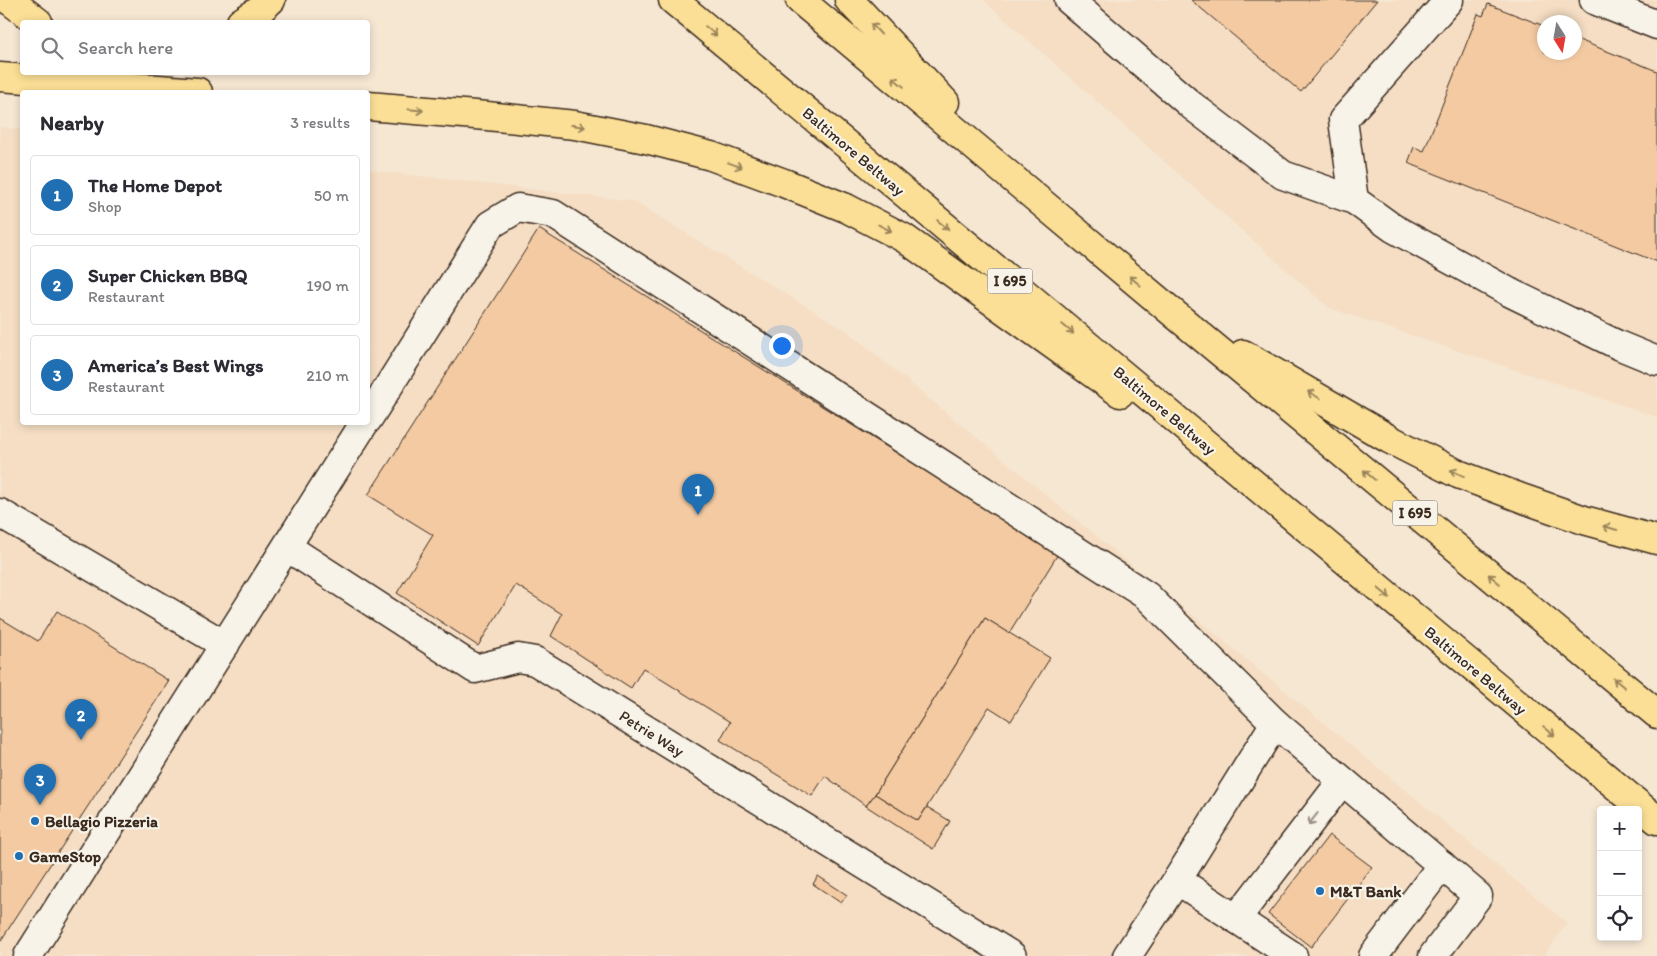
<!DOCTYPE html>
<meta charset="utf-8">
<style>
:root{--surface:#fff;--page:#f2f2f3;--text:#2b2b33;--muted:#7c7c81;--line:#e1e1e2;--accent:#1f6fb2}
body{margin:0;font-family:Itim,sans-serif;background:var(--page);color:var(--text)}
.controls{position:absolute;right:15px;bottom:15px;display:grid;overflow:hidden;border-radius:5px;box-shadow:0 2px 8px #0003}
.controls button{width:45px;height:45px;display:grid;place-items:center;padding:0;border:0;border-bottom:1px solid var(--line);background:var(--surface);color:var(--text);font:25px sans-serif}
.compass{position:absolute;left:1537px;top:15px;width:45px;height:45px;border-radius:50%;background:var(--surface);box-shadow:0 2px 8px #0003;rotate:169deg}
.you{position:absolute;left:781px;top:345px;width:18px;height:18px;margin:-12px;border:4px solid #fff;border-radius:50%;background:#1a73e8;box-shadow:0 0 0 8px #1a73e833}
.badge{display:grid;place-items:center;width:32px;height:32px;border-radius:50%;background:var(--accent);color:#fff;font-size:16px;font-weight:700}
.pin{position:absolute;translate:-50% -41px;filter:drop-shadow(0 1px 2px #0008)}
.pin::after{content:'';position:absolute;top:26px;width:18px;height:15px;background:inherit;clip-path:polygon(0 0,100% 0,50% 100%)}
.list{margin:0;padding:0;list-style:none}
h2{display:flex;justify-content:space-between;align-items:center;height:65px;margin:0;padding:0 20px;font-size:21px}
h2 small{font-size:16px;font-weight:400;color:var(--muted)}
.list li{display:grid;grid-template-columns:32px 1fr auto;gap:15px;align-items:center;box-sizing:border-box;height:80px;margin:0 10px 10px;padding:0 10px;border:1px solid var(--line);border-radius:5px}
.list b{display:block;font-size:19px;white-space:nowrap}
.list p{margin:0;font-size:16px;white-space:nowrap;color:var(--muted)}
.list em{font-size:16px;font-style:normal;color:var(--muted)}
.icon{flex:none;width:28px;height:28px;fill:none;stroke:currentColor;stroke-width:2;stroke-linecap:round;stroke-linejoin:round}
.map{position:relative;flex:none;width:1657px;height:956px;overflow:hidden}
.search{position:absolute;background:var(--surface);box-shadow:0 2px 8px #0003;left:20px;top:20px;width:350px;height:55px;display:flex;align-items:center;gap:12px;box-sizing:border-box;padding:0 18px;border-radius:5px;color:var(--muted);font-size:19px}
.panel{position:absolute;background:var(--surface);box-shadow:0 2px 8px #0003;left:20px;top:90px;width:350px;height:335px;border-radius:5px}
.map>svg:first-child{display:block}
.built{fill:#f5dec4;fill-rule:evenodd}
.building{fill:#f3caa2;stroke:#3b2a1e}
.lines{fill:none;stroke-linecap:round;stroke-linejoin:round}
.minor-casing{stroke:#3b2a1e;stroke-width:31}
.highway-casing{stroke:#3b2a1e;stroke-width:31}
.minor{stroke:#f7f3e8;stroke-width:28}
.highway{stroke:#fbdf96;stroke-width:28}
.oneway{stroke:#9b845a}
.oneway2{stroke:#998e83}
.poi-dot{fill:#1f6fb2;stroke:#f7f3e8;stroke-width:2}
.labels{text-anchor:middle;stroke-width:4.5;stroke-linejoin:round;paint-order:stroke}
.shield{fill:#f7f3e8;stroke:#73665b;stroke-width:1}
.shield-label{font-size:15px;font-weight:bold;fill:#3b2a1e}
.street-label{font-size:16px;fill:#3b2a1e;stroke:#f7f3e8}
.poi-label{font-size:16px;font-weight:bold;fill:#3b2a1e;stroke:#f7f3e8;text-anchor:start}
</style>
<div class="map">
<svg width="1657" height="956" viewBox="0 0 1657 956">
<rect width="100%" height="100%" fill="#f6e7d3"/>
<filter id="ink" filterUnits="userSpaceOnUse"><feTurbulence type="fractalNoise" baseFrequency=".02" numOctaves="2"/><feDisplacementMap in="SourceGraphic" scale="10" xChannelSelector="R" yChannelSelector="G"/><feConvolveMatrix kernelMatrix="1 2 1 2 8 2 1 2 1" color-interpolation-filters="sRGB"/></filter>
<g filter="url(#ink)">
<g class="built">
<path d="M983,0h674v417l-328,-109zM1544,22h30v30h-30z"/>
<path d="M0,127l22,3v292h346v-252l265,31 214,130 720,592 -23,33h-1544z"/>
</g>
<g class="building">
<path d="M1191,0h186l-76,92z"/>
<path d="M1488,4l56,22v26h30v-14l83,33v191l-249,-99 6,-16 10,4 54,-137 5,2z"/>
<path d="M539,229l519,325 -49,79 -24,-15 -110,176 -9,12 -41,-30 -13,20 -92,-56 10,-18 -87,-54 -12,20 -80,-52 11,-22 -46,-29 -38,61 -81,-53 36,-58 -65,-40z"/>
<path d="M57,611l112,70 -169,261v-324l38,23z"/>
<path d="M985,618l65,40 -39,63 -22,-14 -71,114 -43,-27z"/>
<path d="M875,794l43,27 9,-14 23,14 -17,28 -67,-43z"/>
<path d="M1329,835l43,32 -61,80 -43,-33z"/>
<path d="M818,876l29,19 -6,8 -28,-19z"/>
</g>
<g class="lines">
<defs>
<g id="minor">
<path d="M1069,0l122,105 92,70 71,25"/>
<path d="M1449,0l-106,120 11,80 39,28 116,64 109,53 39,16"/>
<path d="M1594,0l63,25"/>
<path d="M368,419l122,-194 28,-17 35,6 594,382 128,127 203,173 -45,60"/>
<path d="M0,513l225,132"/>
<path d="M287,547l188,122 43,-11 17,3 477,295"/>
<path d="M1177,880l116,76"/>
<path d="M1236,919l106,-138"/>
<path d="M28,956l337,-534"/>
<path d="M1127,956l50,-76 98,-157"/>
<path d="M1373,956l69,-91"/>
</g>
<g id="highway">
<path d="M9,0l29,22"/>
<path d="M673,0l984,820"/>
<path d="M800,0l372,312 485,402"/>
<path d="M849,0l96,102"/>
<path d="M241,22l19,-12 11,-10"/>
<path d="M0,77l198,15"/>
<path d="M368,106l119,10 88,9 71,14 65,17 73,27 62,25 58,30 216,155"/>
<path d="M1243,354l146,85 69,35 66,25 60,21 73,20"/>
</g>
</defs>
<use href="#minor" class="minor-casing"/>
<use href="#highway" class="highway-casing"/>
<use href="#minor" class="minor"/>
<use href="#highway" class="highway"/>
</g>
<defs><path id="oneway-shaft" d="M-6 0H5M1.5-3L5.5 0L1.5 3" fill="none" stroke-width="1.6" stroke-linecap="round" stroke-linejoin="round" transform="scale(1.25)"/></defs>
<g class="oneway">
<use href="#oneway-shaft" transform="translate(876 29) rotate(-133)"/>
<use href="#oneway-shaft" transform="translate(711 31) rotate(40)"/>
<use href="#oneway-shaft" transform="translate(898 82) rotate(-140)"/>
<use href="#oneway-shaft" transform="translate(416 110) rotate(5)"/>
<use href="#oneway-shaft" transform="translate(578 126) rotate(9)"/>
<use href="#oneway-shaft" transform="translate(735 165) rotate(20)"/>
<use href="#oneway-shaft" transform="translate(943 225) rotate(40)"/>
<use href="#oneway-shaft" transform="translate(885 228) rotate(27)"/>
<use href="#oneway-shaft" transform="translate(1135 281) rotate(-140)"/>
<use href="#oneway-shaft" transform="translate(1068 329) rotate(40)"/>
<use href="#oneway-shaft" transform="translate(1314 395) rotate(-150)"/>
<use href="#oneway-shaft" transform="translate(1457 473) rotate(-156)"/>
<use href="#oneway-shaft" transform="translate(1369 475) rotate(-140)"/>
<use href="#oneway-shaft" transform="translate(1610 528) rotate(-164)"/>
<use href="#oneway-shaft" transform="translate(1494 579) rotate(-140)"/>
<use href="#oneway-shaft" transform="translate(1384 593) rotate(40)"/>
<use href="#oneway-shaft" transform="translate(1619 683) rotate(-140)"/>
<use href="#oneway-shaft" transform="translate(1549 731) rotate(40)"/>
</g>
<use class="oneway2" href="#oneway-shaft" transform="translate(1313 819) rotate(128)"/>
</g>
<g class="poi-dot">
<circle cx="35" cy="821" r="5"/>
<circle cx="19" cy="856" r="5"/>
<circle cx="1320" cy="891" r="5"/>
</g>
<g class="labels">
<g class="shield">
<rect x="987.5" y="268.5" width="45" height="25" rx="4"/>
<rect x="1392.5" y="500.5" width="45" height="25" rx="4"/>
</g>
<g class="shield-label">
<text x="1010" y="286">I 695</text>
<text x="1415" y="518">I 695</text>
</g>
<g class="street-label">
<text transform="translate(854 151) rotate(40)" y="6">Baltimore Beltway</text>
<text transform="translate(1165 410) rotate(40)" y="6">Baltimore Beltway</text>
<text transform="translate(1476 670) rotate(40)" y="6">Baltimore Beltway</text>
<text transform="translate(652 733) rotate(32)" y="6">Petrie Way</text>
</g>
<g class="poi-label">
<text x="45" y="827">Bellagio Pizzeria</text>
<text x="29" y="862">GameStop</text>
<text x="1330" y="897">M&amp;T Bank</text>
</g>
</g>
</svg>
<div class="controls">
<button>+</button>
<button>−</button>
<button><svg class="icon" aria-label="locate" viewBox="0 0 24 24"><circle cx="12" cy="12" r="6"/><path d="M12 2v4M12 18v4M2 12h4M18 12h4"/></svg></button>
</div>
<svg class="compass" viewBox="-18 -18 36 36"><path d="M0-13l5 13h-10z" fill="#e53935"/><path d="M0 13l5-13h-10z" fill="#7c7c81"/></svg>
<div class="you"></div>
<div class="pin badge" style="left:698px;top:515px">1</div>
<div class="pin badge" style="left:81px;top:740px">2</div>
<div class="pin badge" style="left:40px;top:805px">3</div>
<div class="search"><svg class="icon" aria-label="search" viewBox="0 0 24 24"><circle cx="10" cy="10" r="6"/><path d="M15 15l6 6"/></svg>Search here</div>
<section class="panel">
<h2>Nearby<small>3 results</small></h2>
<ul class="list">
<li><span class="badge">1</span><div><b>The Home Depot</b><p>Shop</p></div><em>50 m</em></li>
<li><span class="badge">2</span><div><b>Super Chicken BBQ</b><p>Restaurant</p></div><em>190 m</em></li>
<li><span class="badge">3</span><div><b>America’s Best Wings</b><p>Restaurant</p></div><em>210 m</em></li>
</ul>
</section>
</div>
